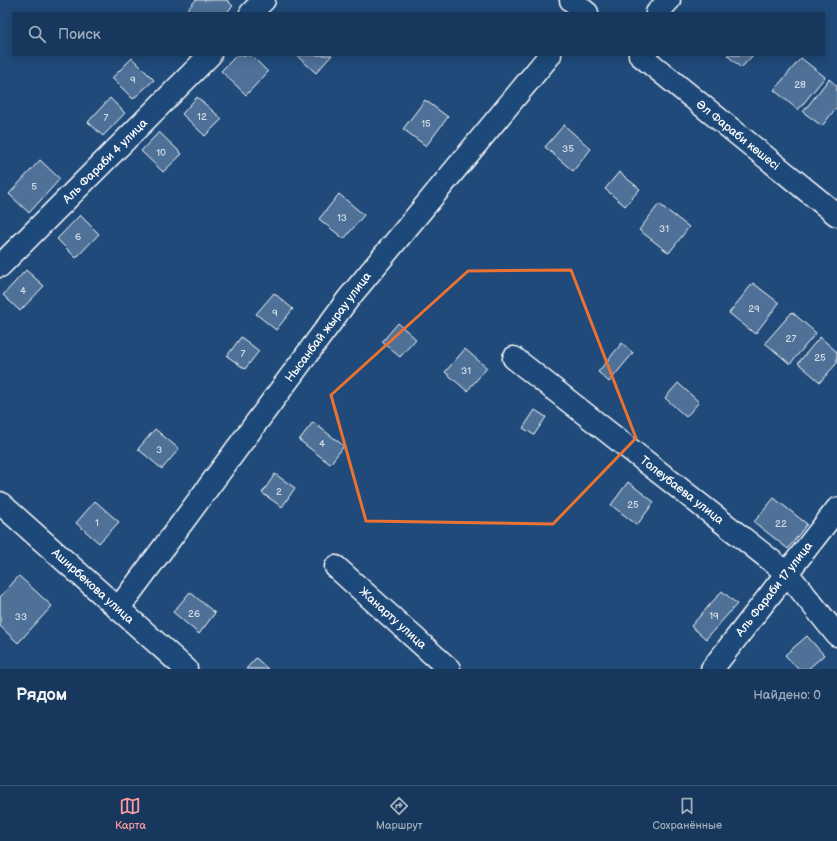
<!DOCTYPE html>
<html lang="ru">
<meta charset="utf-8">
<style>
:root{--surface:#17385c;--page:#203f62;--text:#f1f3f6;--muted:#9eacbb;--line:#365272;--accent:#ff9aa2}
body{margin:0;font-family:"Balsamiq Sans",sans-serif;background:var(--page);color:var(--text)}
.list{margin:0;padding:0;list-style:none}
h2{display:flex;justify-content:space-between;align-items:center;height:52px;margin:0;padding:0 16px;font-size:17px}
h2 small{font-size:13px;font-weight:400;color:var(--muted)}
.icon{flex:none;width:22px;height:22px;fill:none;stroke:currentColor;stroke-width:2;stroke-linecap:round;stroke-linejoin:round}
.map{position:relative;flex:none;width:837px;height:669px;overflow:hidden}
.search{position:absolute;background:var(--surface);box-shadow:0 2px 10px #0003;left:12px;right:12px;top:12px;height:44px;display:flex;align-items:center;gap:10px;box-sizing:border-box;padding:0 14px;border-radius:0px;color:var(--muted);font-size:15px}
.sheet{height:116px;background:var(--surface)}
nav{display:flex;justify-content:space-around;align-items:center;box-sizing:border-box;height:56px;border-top:1px solid var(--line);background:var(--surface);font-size:11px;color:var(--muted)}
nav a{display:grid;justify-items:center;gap:2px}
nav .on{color:var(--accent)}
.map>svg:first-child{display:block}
.building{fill:#507197;stroke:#fff}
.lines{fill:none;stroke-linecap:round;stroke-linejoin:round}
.minor-casing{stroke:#fff;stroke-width:25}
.minor{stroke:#1f4a7a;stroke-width:22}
.marked{fill:none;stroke:#eb7230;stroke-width:3;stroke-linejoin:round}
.labels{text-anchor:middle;stroke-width:3;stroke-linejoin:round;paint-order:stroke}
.number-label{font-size:10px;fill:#d3dce5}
.street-label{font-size:12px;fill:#fff;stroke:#1f4a7a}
</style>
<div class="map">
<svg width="837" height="669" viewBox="0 0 837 669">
<rect width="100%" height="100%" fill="#1f4a7a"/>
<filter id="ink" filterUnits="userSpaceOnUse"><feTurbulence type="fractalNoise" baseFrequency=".025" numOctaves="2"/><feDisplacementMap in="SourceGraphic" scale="8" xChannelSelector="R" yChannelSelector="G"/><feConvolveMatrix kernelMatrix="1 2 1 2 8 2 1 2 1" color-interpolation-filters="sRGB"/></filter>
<g filter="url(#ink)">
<g class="building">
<path d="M196,0h31l6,6 -7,7h-42z"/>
<path d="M237,55h14l17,17 -22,23 -25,-24z"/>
<path d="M296,55h36l-16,18z"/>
<path d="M727,55h26l-12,13z"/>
<path d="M132,58l22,22 -21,19 -21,-21z"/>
<path d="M801,58l24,19 -27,33 -24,-20z"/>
<path d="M829,79l8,7v21l-15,19 -19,-14z"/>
<path d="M197,97l25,22 -17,17 -23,-22z"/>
<path d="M110,98l15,15 -22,23 -15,-14z"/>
<path d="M425,100l23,17 -22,29 -23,-17z"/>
<path d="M564,125l27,24 -18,22 -28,-24z"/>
<path d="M159,132l23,22 -19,18 -22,-21z"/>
<path d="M40,160l20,19 -31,34 -20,-19z"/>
<path d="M619,172l21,17 -15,17 -20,-17z"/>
<path d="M339,194l25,21 -20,24 -25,-20z"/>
<path d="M659,204l30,23 -20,26 -30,-23z"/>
<path d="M80,215l19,19 -23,24 -19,-19z"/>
<path d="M26,270l18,16 -24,25 -17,-16z"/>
<path d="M753,283l26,20 -24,31 -26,-21z"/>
<path d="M274,293l19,16 -17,21 -20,-16z"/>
<path d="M792,312l24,21 -26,31 -25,-21z"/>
<path d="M398,323l18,16 -16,18 -18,-15z"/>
<path d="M241,337l18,14 -14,18 -18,-13z"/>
<path d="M820,337l17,15v11l-17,19 -22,-19z"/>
<path d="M622,343l11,10 -24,29 -11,-10z"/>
<path d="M465,349l22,19 -20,23 -22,-19z"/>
<path d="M678,383l21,19 -13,15 -21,-19z"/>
<path d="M535,410l11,7 -12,18 -11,-7z"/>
<path d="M313,422l31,24 -14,18 -31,-24z"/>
<path d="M155,429l24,20 -17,20 -24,-20z"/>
<path d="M275,474l20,14 -13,19 -20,-14z"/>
<path d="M628,482l26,20 -17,23 -26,-20z"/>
<path d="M774,498l33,26 -19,25 -34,-27z"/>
<path d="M95,501l24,21 -20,21 -23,-20z"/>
<path d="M19,576l33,30 -34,37 -18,-17v-29z"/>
<path d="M722,591l15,13 -31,35 -15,-13z"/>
<path d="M190,592l25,21 -16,21 -26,-22z"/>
<path d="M807,636l17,19 -16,14h-10l-13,-14z"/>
<path d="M256,658l12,11h-22z"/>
</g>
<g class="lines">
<defs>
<g id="minor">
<path d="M571,0l16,13"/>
<path d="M251,13l13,-13"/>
<path d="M657,13l12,-13"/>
<path d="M640,55l197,160"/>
<path d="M0,266l210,-211"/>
<path d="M514,358l273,215 50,62"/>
<path d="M0,503l186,166"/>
<path d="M336,567l113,102"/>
<path d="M118,609l230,-310 202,-244"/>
<path d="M712,669l125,-160"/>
</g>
</defs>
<use href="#minor" class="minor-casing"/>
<use href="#minor" class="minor"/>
</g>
</g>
<path class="marked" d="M571,270l65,168 -83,86 -187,-3 -35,-126 137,-124z"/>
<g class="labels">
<g class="number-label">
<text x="133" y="83">9</text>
<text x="800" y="88">28</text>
<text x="202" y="120">12</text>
<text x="106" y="121">7</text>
<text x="426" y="127">15</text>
<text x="568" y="152">35</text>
<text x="161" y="156">10</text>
<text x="34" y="190">5</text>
<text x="342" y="221">13</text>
<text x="664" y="232">31</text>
<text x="78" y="240">6</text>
<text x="23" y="294">4</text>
<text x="754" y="312">29</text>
<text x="275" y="316">9</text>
<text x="791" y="342">27</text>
<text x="243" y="357">7</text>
<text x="820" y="361">25</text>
<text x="466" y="374">31</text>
<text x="322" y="447">4</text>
<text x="159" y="453">3</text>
<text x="279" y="495">2</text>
<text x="633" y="508">25</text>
<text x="97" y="526">1</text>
<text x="781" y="527">22</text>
<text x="194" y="617">26</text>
<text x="714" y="619">19</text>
<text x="21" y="620">33</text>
</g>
<g class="street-label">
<text transform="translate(738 135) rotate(39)" y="4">Әл Фараби көшесі</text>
<text transform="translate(105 161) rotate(-45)" y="4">Аль Фараби 4 улица</text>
<text transform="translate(328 327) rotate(-53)" y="4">Нысанбай жырау улица</text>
<text transform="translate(682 490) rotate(38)" y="4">Толеубаева улица</text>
<text transform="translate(93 586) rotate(42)" y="4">Аширбекова улица</text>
<text transform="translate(774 589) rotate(-52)" y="4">Аль Фараби 17 улица</text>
<text transform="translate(393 618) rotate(42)" y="4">Жанарту улица</text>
</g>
</g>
</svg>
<div class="search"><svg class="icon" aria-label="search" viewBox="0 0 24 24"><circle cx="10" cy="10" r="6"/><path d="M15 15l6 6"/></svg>Поиск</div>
</div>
<section class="sheet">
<h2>Рядом<small>Найдено: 0</small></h2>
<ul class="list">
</ul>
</section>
<nav>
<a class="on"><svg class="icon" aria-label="map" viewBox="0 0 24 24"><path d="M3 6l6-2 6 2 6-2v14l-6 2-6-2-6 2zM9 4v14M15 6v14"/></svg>Карта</a>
<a><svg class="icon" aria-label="directions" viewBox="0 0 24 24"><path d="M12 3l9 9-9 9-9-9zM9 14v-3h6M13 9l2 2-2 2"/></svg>Маршрут</a>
<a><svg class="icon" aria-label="saved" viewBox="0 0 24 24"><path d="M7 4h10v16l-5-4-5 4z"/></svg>Сохранённые</a>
</nav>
